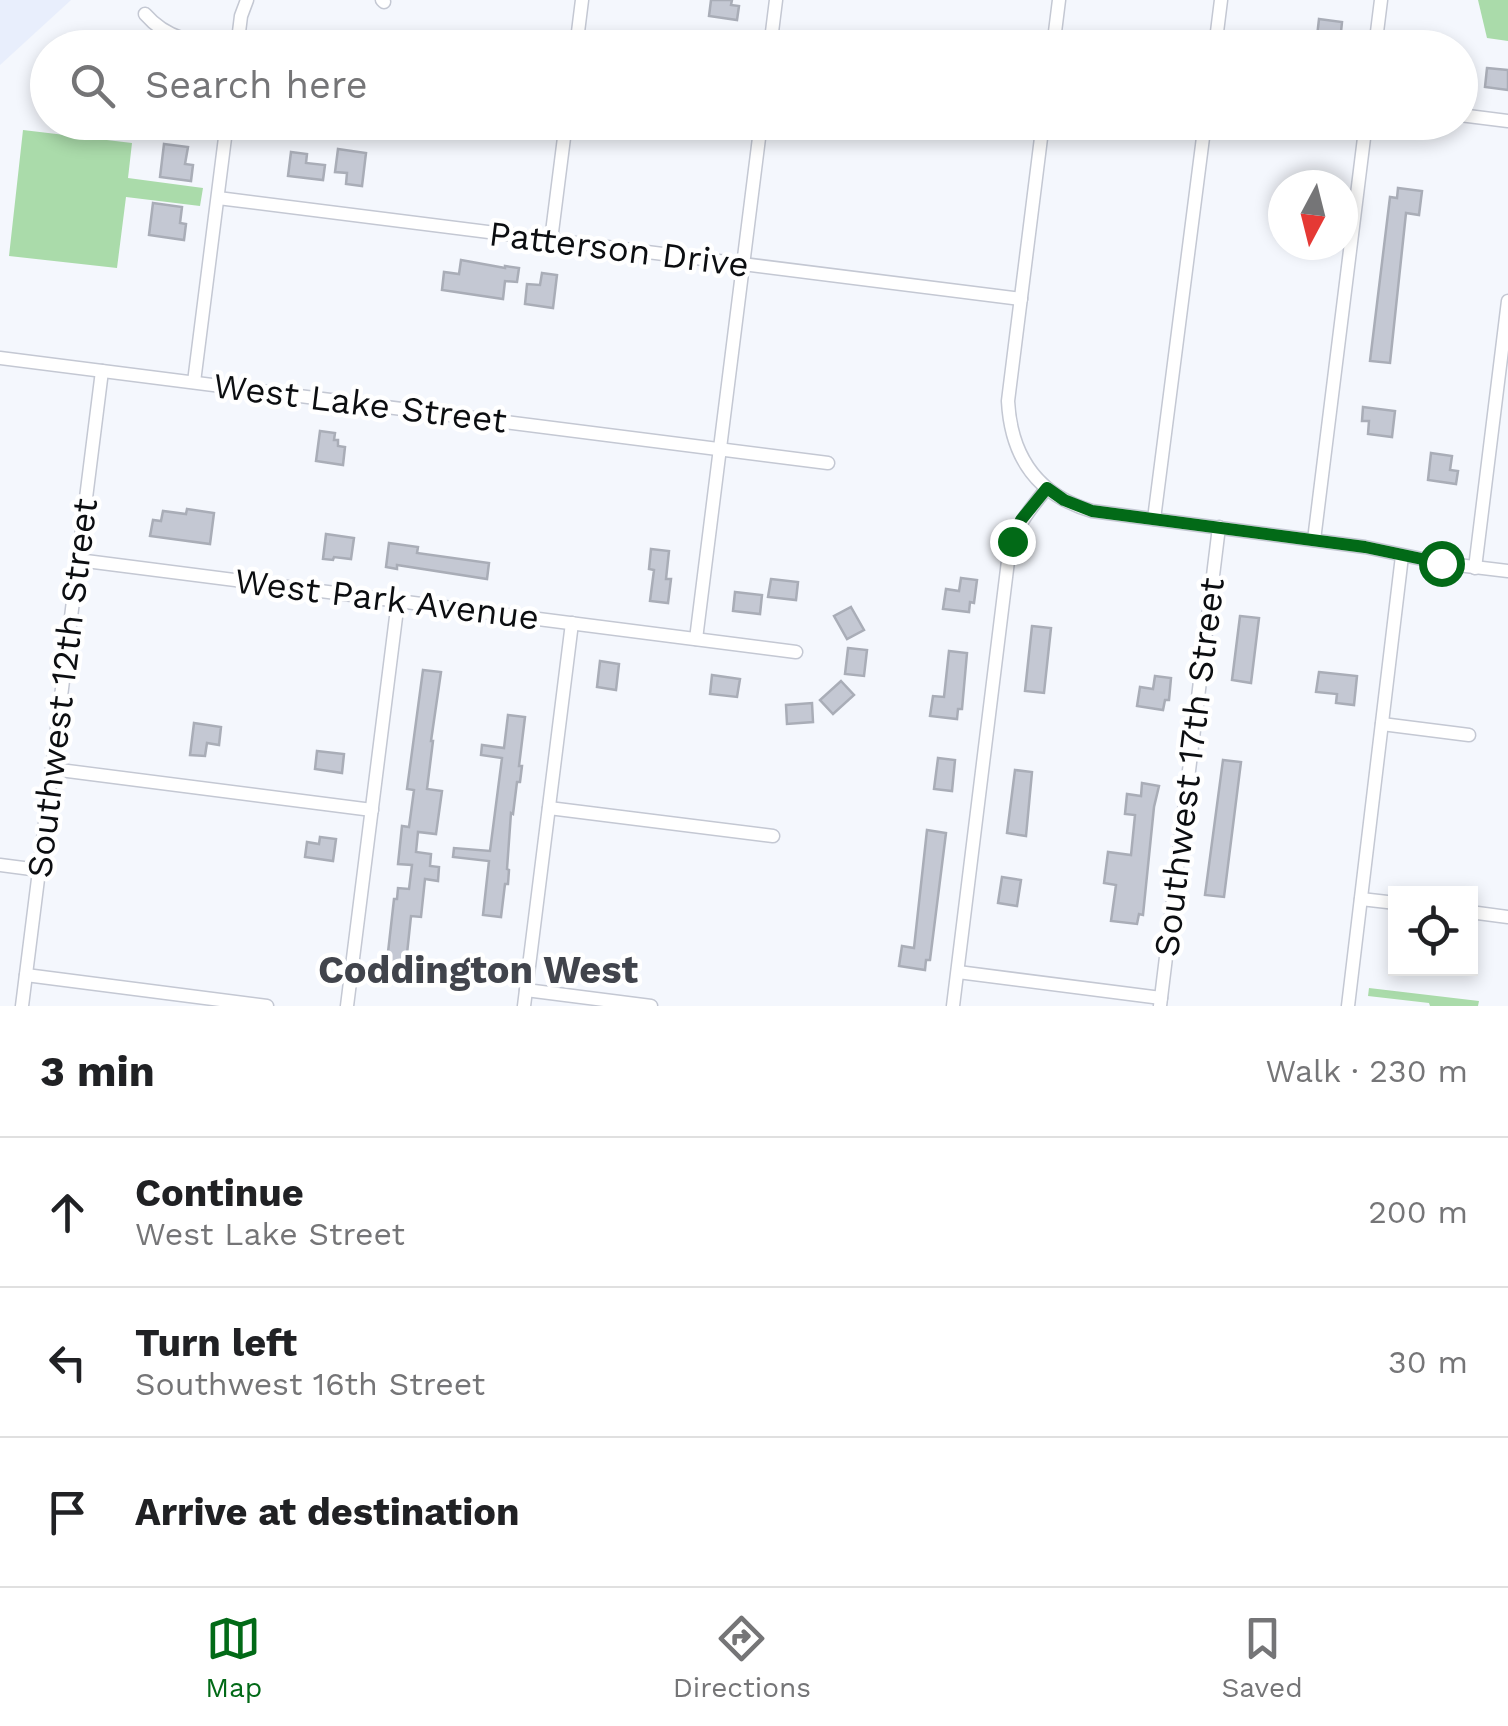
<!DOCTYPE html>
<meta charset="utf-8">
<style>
:root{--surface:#fff;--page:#f2f2f2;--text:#202124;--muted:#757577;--line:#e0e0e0;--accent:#026a17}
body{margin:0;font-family:"Work Sans",sans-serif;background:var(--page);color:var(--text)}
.controls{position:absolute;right:30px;bottom:30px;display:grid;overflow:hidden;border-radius:0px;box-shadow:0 5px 15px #0003}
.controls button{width:90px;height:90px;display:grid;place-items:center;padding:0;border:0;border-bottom:2px solid var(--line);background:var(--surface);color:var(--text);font:50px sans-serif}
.compass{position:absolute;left:1268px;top:170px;width:90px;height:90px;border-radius:50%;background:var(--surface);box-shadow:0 5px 15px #0003;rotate:187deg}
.stop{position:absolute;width:30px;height:30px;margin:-22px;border:8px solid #026a17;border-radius:50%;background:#fff}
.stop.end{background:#026a17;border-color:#fff;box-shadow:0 2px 10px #0008}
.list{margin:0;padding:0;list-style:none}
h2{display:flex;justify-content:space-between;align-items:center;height:130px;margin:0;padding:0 40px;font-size:42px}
h2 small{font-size:32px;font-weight:400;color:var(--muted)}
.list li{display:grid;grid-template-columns:65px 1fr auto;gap:30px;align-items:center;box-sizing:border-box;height:150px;padding:0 40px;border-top:2px solid var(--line)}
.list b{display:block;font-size:38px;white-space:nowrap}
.list p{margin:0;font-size:32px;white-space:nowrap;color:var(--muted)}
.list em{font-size:32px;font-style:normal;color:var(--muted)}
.icon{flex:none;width:55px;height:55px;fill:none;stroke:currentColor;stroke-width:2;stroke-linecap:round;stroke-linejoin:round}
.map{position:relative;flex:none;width:1508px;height:1006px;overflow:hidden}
.search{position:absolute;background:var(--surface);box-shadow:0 5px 15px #0003;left:30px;right:30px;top:30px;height:110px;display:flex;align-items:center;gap:25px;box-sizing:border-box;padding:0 35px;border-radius:55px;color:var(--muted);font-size:38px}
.sheet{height:580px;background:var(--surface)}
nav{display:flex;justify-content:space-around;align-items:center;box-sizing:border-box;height:140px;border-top:2px solid var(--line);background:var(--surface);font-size:28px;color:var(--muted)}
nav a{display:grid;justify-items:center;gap:5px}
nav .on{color:var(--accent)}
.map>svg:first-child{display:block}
.built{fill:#e8eefc}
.green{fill:#aadbaa}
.building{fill:#c4c8d3;stroke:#a9adb7;stroke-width:2.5}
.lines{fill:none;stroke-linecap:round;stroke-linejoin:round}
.street-casing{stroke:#c4c8d3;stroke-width:15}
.street{stroke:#fff;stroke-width:12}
.route{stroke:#026a17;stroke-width:12}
.labels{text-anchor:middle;stroke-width:9;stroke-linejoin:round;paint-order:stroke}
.street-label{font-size:35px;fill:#0c0e11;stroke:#fff}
.neighbourhood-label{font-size:38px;font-weight:bold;fill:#41444c;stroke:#fff}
</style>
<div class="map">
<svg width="1508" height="1006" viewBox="0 0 1508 1006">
<rect width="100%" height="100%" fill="#f4f7fd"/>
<path class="built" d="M0,0h71l-71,65z"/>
<g class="green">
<path d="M1478,0h30v41l-21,-3z"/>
<path d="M23,130l109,13 -4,35 75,10 -3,18 -74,-9 -9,71 -108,-12z"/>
<path d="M1369,988l110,13 -1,5h-48l-1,-3 -61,-7z"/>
</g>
<g class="building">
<path d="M711,0h21l-1,5 8,1 -2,14 -28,-4z"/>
<path d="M1319,19l23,3 -1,10 7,1 -2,15 -30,-3z"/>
<path d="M516,32l18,3 -1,13h-19z"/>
<path d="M1487,68l21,2v20l-23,-3z"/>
<path d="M164,144l24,3 -3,17 8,1 -2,16 -31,-4z"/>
<path d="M338,149l28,4 -4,33 -16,-2 1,-11 -12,-1z"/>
<path d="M291,152l16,2 -1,9 19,2 -2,15 -35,-4z"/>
<path d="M1398,188l24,3 -3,24 -13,-2 -16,150 -20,-2 20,-164 7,1z"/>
<path d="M153,203l29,4 -2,16 6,1 -2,16 -35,-5z"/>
<path d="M461,260l44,8v-2l14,2 -2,14 -12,-1 -2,18 -61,-9 2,-18 15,2z"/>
<path d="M542,273l15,2 -4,33 -28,-4 2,-20 13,1z"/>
<path d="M1363,407l32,4 -3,26 -24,-3 1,-13h-7z"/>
<path d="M320,431l15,2 -1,7h4v6l7,1 -2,18 -27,-4z"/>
<path d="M1431,453l21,3 -2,14 8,1 -2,13 -28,-4z"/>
<path d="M187,509l27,4 -4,31 -60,-8 3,-16 8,1 2,-10 23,3z"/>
<path d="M326,534l28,4 -3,21 -17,-2 -1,3 -10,-1z"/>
<path d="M389,543l29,4 -1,6 72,10 -2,16 -90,-14v4l-11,-2z"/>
<path d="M651,549l18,2 -3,28h5l-3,24 -18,-2 4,-31 -5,-1z"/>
<path d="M961,578l16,2 -3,23 -4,-1 -1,10 -26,-3 3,-20 13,2z"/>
<path d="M771,579l27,3 -2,18 -28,-3z"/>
<path d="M735,592l27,3 -2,19 -27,-3z"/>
<path d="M851,607l13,23 -17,9 -13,-23z"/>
<path d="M1240,616l19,2 -8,65 -19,-3z"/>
<path d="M1032,626l19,2 -7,65 -19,-2z"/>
<path d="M848,648l19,2 -3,26 -19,-2z"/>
<path d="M949,651l18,2 -5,56h-4l-1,10 -27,-3 3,-20 11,1z"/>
<path d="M600,661l19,3 -3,26 -19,-3z"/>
<path d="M423,670l18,2 -10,69h2l-6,48 15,2 -6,43 -18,-2 -2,20 15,2 -1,12 9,1 -1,14 -13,-2 -4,38 -10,-1 -7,66 -19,-3 9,-80h3l1,-11 11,1 3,-24 -14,-1 4,-38 7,1 5,-37 -7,-1z"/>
<path d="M1319,672l38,4 -3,29 -18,-2 1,-9 -21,-2z"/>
<path d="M712,675l28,4 -3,18 -27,-3z"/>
<path d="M1155,676l16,2 -2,22h-4l-2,10 -26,-4 3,-19 13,2z"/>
<path d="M841,681l13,14 -21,19 -13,-14z"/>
<path d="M812,703l1,19 -26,2 -1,-19z"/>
<path d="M508,715l17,2 -6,49h3l-2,16h-3l-4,32 -2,-1 -4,56 2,1 -1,14h-3l-4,33 -18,-2 6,-54 -36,-4 1,-9 36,3 12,-93 -21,-3 1,-10 22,3z"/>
<path d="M194,723l27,4 -2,18 -12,-2 -2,13 -15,-1z"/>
<path d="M317,751l27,3 -2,19 -27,-4z"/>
<path d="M938,758l17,2 -3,31 -18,-2z"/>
<path d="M1223,760l18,2 -17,135 -19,-2z"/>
<path d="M1015,770l17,2 -6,64 -19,-3z"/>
<path d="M1142,783l17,3 -5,21 -11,108 -4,-1 -2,10 -26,-3 5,-36 -12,-2 4,-31 23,3 4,-40 -10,-1 2,-20 14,2z"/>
<path d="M927,830l19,3 -16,127h-4l-1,10 -26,-4 3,-20 12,2z"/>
<path d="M320,837l16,2 -3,22 -28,-4 2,-15 12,2z"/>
<path d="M1002,877l19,3 -4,26 -19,-3z"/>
</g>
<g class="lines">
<defs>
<g id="street">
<path d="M382,0l2,2"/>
<path d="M145,14c25,29 56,29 92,33"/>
<path d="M237,48l4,-32 6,-16"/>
<path d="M576,48l6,-48"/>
<path d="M770,48l6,-48"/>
<path d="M1053,48l6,-48"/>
<path d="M1215,48l6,-48"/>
<path d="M1375,48l6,-48"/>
<path d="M1460,115l48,6"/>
<path d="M1043,122l-35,279c3,56 29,94 84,110l273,36 76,16 67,8"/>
<path d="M218,198l803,101"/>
<path d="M551,240l15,-118"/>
<path d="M0,358l828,105"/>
<path d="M194,382l33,-260"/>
<path d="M1154,519l51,-397"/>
<path d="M1314,540l52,-418"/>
<path d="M78,560l718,92"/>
<path d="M1475,568l33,-267"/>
<path d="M696,639l65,-517"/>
<path d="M1382,724l87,11"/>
<path d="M52,769l320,41"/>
<path d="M549,808l224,28"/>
<path d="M0,865l39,5"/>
<path d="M1361,899l35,4"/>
<path d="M1470,912l38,5"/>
<path d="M958,972l203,26"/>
<path d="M26,975l241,31"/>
<path d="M526,990l125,16"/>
<path d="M22,1006l80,-635"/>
<path d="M347,1006l51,-405"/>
<path d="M524,1006l48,-383"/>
<path d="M953,1006l56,-453c6,-26 21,-44 38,-65"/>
<path d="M1160,1006l59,-479"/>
<path d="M1348,1006l54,-450"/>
</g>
</defs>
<use href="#street" class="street-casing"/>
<use href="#street" class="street"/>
</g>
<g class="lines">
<path class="route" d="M1012,541l9,-21 26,-32 17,12 28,11 273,36 76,16"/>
</g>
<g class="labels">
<g class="street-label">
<text transform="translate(619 249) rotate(7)" y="12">Patterson Drive</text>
<text transform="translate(360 403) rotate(7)" y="12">West Lake Street</text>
<text transform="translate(387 599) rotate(7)" y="12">West Park Avenue</text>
<text transform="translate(62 688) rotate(-83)" y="12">Southwest 12th Street</text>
<text transform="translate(1189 767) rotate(-83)" y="12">Southwest 17th Street</text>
</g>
<g class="neighbourhood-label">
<text x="478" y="983">Coddington West</text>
</g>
</g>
</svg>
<div class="controls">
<button><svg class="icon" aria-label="locate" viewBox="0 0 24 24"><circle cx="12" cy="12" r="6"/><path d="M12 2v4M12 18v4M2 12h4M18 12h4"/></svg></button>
</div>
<svg class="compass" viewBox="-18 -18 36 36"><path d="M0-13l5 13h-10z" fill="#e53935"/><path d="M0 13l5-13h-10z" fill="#757577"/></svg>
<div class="stop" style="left:1441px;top:563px"></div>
<div class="stop end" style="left:1012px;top:541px"></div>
<div class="search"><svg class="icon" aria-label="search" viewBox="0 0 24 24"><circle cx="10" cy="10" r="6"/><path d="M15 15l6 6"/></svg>Search here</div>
</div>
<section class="sheet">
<h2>3 min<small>Walk · 230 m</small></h2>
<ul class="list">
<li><svg class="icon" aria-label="ahead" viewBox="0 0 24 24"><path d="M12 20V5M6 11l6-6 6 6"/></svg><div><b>Continue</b><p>West Lake Street</p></div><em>200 m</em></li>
<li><svg class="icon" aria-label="left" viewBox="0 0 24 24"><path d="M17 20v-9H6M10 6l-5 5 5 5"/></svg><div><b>Turn left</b><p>Southwest 16th Street</p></div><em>30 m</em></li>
<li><svg class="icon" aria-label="arrive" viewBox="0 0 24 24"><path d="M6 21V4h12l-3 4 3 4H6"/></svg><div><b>Arrive at destination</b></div></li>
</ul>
</section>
<nav>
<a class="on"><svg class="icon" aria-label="map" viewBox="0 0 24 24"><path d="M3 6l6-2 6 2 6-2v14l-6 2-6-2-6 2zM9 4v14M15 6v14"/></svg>Map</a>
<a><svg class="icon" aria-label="directions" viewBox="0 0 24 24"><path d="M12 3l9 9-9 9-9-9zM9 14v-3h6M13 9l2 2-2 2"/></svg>Directions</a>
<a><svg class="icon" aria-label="saved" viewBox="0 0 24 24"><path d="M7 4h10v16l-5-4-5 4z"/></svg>Saved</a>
</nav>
